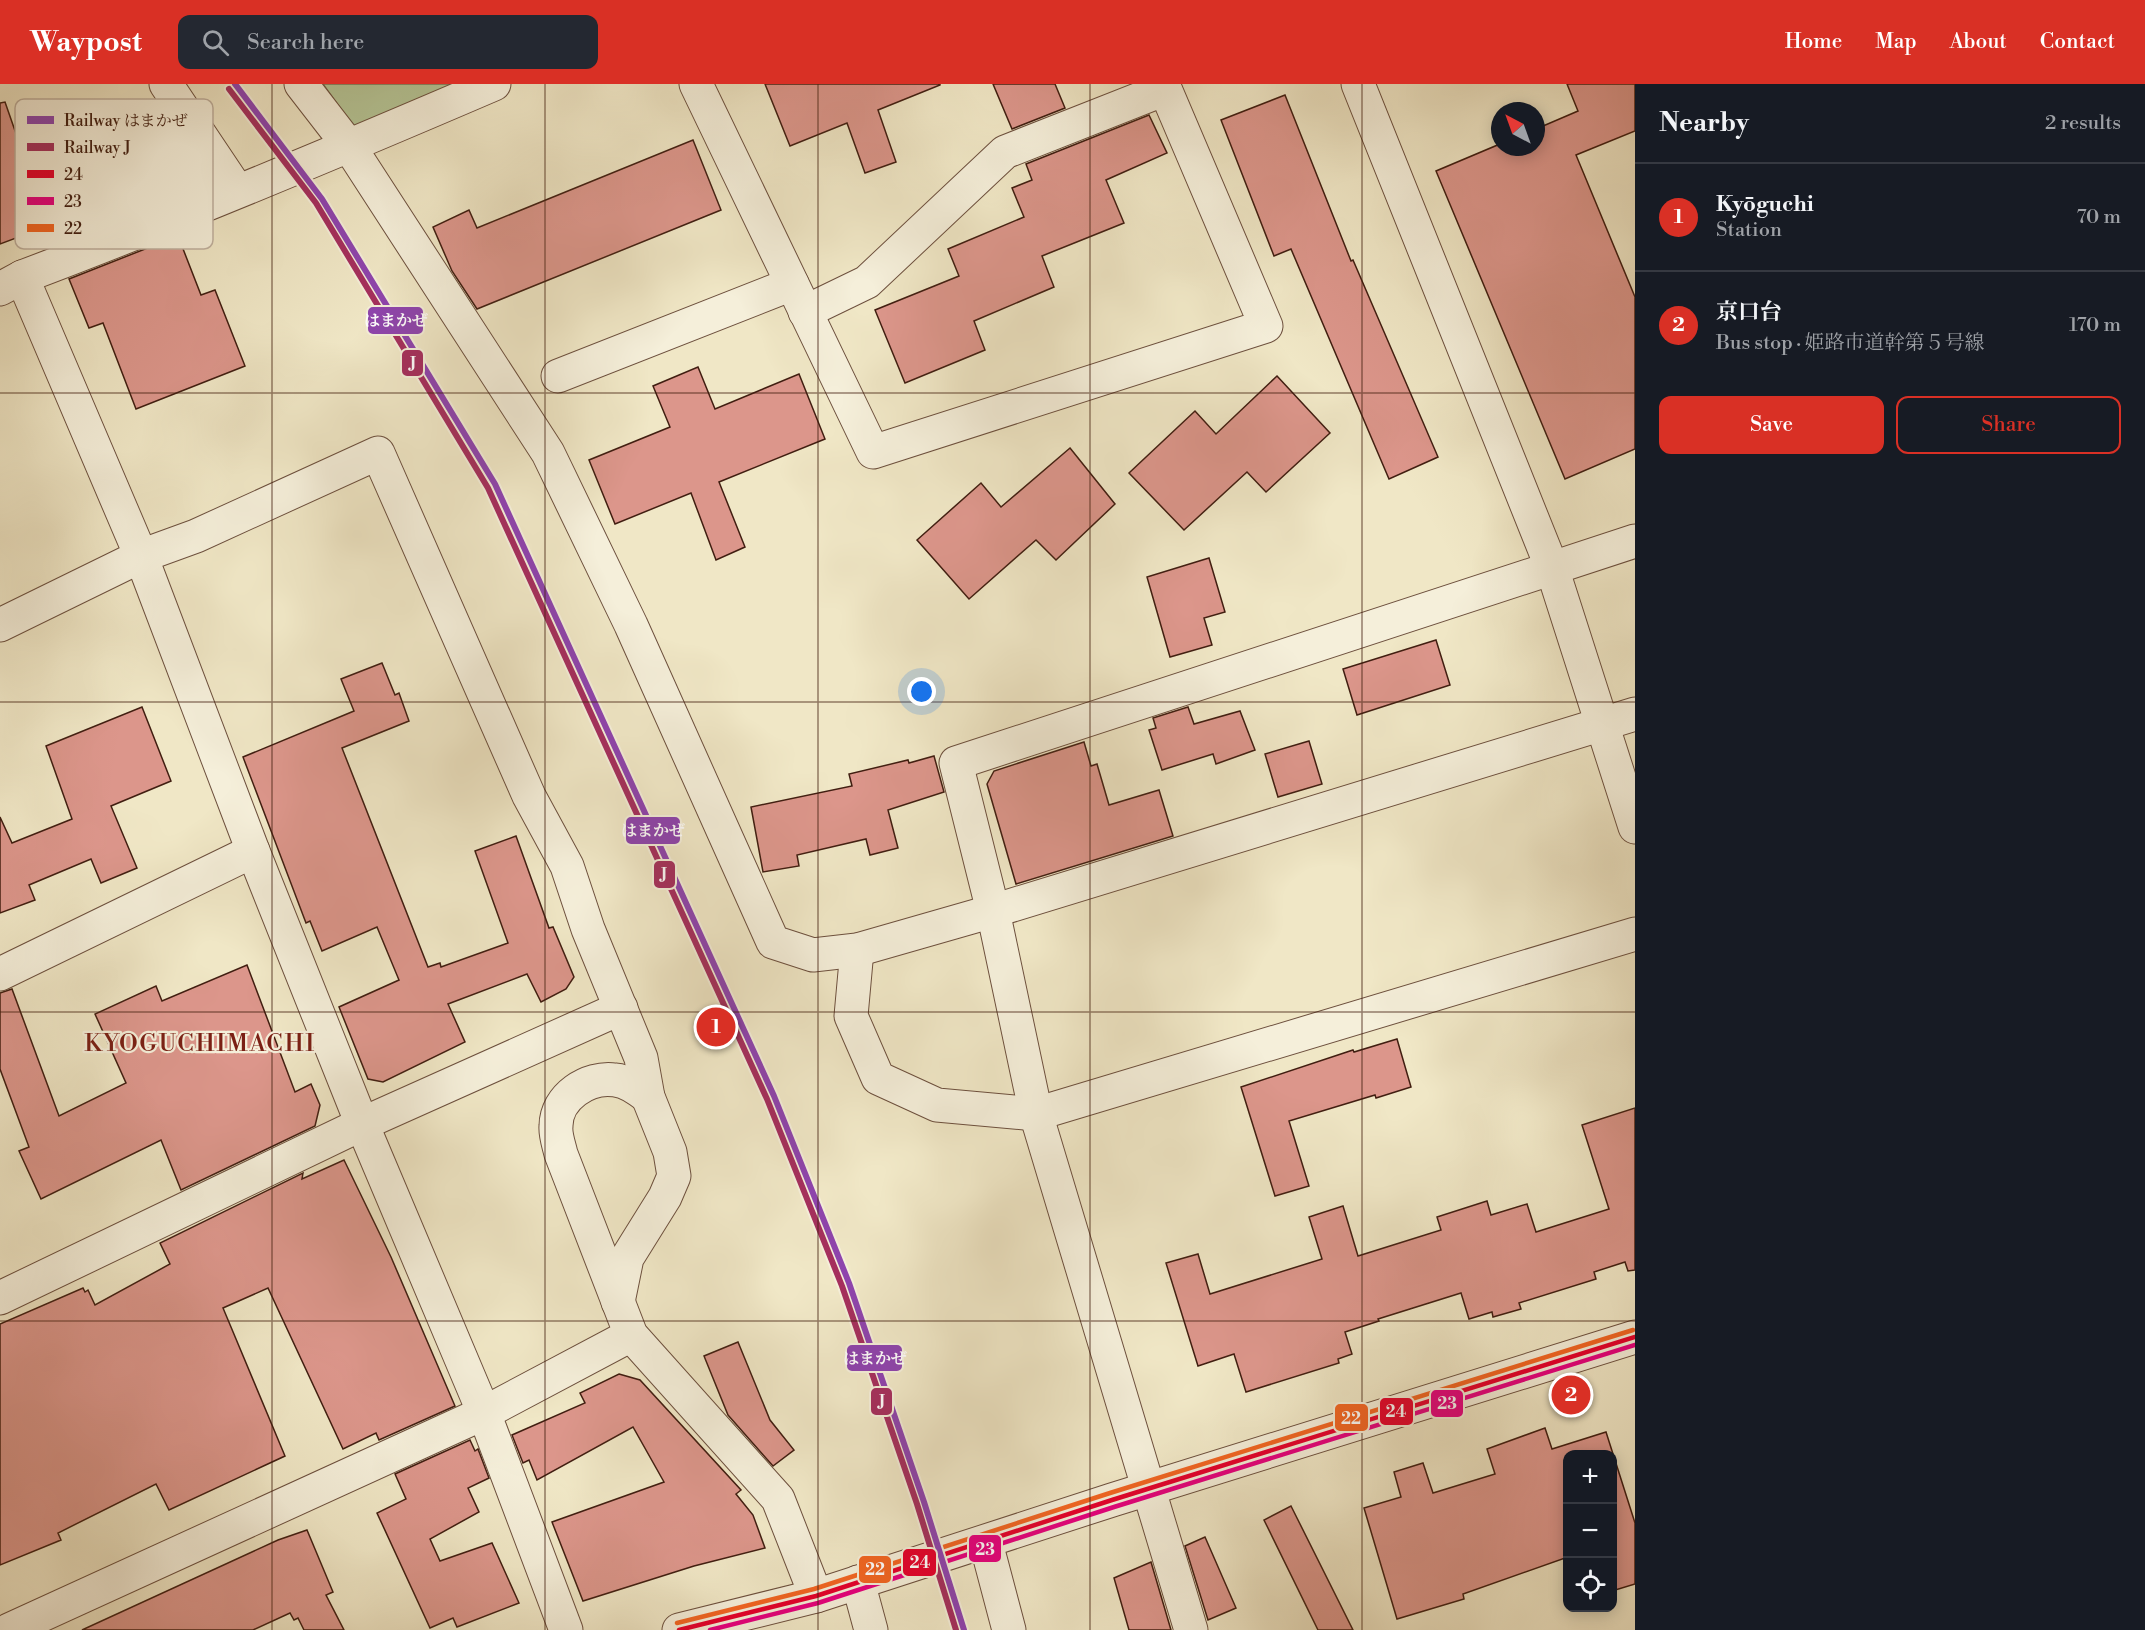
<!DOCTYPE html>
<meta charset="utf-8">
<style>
:root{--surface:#171b24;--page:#242831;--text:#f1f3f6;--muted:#9ea1a6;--line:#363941;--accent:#d93025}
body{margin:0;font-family:"Libre Bodoni","Noto Serif JP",serif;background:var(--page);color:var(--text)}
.controls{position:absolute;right:18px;bottom:18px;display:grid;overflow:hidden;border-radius:12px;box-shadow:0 3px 15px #0003}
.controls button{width:54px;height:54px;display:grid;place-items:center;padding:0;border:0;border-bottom:2px solid var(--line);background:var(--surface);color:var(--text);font:30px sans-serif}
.compass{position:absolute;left:1491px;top:18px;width:54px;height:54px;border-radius:50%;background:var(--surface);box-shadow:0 3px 15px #0003;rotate:319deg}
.you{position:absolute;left:922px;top:608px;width:21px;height:21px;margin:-15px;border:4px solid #fff;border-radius:50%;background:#1a73e8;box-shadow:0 0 0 9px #1a73e833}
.badge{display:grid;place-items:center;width:39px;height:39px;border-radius:50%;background:var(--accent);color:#fff;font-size:20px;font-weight:700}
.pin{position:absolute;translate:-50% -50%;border:3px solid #fff;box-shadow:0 2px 6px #0006}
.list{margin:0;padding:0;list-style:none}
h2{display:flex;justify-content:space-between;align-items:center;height:78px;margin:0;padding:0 24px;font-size:26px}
h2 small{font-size:20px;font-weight:400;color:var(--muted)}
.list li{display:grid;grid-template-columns:39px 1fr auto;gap:18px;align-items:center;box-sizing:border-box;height:108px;padding:0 24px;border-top:2px solid var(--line)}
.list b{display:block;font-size:22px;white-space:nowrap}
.list p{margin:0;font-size:20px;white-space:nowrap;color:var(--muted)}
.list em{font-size:20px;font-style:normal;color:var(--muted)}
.actions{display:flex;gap:12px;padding:18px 24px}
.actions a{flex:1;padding:14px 0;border:2px solid var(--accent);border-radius:12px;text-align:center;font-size:21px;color:var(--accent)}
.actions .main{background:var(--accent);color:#fff}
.icon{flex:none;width:33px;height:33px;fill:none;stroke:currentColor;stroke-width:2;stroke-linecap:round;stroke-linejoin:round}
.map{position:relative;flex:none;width:1635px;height:1546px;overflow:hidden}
header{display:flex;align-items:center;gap:36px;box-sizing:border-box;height:84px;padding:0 30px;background:var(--accent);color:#fff}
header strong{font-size:28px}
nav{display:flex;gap:33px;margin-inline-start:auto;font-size:21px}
.search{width:420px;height:54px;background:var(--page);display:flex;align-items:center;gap:15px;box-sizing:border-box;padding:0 21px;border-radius:12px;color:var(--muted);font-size:22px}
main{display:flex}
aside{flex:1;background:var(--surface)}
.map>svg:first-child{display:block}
.green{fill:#b6c697;stroke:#7c7254;stroke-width:1.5}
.building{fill:#dc968b;stroke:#411e11;stroke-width:1.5}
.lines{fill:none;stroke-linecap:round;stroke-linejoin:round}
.minor-casing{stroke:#6d503e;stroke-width:35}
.tertiary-casing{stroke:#6d503e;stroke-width:35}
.minor{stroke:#f5efda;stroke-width:33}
.tertiary{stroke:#f5efda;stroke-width:33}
.bus-1-casing{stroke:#f5efda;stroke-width:9}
.bus-2-casing{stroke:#f5efda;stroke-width:9}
.bus-3-casing{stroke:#f5efda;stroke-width:9}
.bus-1{stroke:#e4002b;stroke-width:4.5}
.bus-2{stroke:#e5007d;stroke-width:4.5}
.bus-3{stroke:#f26522;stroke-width:4.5}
.rail-1-casing{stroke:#f5efda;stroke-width:10}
.rail-2-casing{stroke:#f5efda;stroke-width:10}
.rail-1{stroke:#8e44ad;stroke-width:6}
.rail-2{stroke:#a52f5d;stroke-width:6}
.grid{fill:none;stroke:#411e11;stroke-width:1.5;stroke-opacity:0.55}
.labels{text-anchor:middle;stroke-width:4.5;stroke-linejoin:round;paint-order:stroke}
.quarter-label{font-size:24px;letter-spacing:1.5px;fill:#7a1f14;stroke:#f5efda}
.key{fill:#f5efda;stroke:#bfb09e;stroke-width:1.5}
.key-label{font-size:16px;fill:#411e11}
.line-badge{stroke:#f5efda;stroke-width:2}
.badge-label{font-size:16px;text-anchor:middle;font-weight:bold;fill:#fff}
</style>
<header>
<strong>Waypost</strong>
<div class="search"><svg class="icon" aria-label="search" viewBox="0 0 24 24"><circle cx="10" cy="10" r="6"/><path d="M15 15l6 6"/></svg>Search here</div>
<nav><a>Home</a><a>Map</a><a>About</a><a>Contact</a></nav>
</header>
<main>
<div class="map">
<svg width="1635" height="1546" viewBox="0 0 1635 1546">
<rect width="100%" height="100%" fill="#f0e7c6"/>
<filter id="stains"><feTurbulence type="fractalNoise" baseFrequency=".00333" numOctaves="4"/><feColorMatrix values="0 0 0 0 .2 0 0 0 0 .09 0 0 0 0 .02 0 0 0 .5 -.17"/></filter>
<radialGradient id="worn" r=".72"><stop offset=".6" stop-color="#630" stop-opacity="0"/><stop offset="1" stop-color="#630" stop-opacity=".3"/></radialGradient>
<path class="green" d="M323,0h149l-114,49z"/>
<g class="building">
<path d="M765,0h175v1l-62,25 18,52 -31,11 -18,-50 -57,23z"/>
<path d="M993,0h62l10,24 -53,21z"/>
<path d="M1567,0h68v47l-59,24 59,142v152l-70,30 -129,-308 64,-27v3h36v-18l42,-18z"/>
<path d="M1285,11l66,166 2,-1 85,197 -49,22 -98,-230 -17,7 -53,-136z"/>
<path d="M5,18l24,69 64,-22 19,53 -112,42v-141z"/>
<path d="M1149,31l18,38 -61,27 18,43 -82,33 12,31 -80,34 11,29 -80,33 -30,-73 84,-34 -11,-27 76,-32 -12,-29 20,-8 -6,-16z"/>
<path d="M693,56l28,70 -244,99 -25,-38 -19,-44 36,-17 8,18z"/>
<path d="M178,152l23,59 14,-5 30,76 -109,43 -33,-86 -14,5 -20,-49z"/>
<path d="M698,283l17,42 84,-35 26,65 -106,43 26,65 -29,13 -25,-67 -76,31 -26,-64 81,-33 -17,-41z"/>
<path d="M1277,292l53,57 -64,59 -19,-20 -63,58 -55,-57 66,-62 21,23z"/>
<path d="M1070,364l45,56 -59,56 -20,-20 -67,59 -52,-59 64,-57 20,24z"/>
<path d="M1209,474l16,54 -21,6 8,27 -42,12 -23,-80z"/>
<path d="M1436,556l14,45 -93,30 -14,-46z"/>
<path d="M382,579l13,32 4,-2 10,28 -67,27 86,219 12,-4 1,4 67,-24 -33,-92 41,-15 33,92 4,-1 21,50 -8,12 -25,13 -14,-28 -79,30 17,38 -82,40 -15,-3 -29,-72 60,-27 -22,-53 -55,24 -12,-30 -4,2 -63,-166 111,-46 -13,-32z"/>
<path d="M142,623l29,74 -60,25 26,62 -36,15 -10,-24 -62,26 6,15 -35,13v-96l12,26 60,-24 -26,-73z"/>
<path d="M1188,623l6,17 46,-13 15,39 -39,14 -3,-10 -51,16 -13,-40 7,-2 -3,-10z"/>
<path d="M1309,657l13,43 -44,13 -13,-43z"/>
<path d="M1084,658l7,24 6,-2 12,41 50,-15 14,46 -157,48 -29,-100 7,-13z"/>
<path d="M934,672l10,36 -56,18 10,38 -28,7 -4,-16 -69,16 2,11 -36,6 -12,-65 101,-21 -3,-12 59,-14 1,3z"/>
<path d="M247,881l48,127 16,-8 9,21 -5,21 -134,64 -20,-50 -120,59 -22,-48 10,-4 -29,-78v-76l12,-4 47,127 67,-33 -31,-69 61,-28 6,15z"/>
<path d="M1397,955l14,48 -35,11 -1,-3 -86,26 20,65 -34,10 -34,-109 112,-37 1,2z"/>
<path d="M1635,1024v162l-7,1 -3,-9 -31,10 2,7 -77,24 2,6 -28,8 -1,-5 -23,7 -8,-26 -83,26 1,2 -34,11 7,22 -14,5 1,4 -93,29 -12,-38 -36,12 -32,-103 32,-9 12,40 112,-35 -13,-42 34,-11 15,50 83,-26 -4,-13 50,-16 4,14 36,-11 9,28 73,-23 -27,-84z"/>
<path d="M344,1076l47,97 64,149 -76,34 -3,-7 -33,16 -75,-161 -45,20 62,148 -116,54 -13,-26 -98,49 3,7 -61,25v-241l83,-36 2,4 3,-2 7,15 75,-41 -10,-21 143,-70 -1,6z"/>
<path d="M738,1258l32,78 24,30 -21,16 -45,-51 -24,-59z"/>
<path d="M619,1290l21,6 101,110 -5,4 17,21 12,33 -71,18 -111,35 -31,-79 112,-40 -31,-55 -96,53 -8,-20 -6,3 -11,-28 73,-32 -5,-10z"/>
<path d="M1545,1344l7,21 54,-17 29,91v61l-23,7v-136h-44v102l-105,37 1,5 -67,20 -33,-111 37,-11 -7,-25 29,-9 10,30 62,-19 -8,-25z"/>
<path d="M470,1356l5,11 3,-2 11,29 -21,10 11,24 -49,27 10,22 52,-18 27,60 -62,24 -4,-9 -23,10 -53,-115 29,-14 -11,-25z"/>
<path d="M1291,1422l62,124h-35l-54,-110z"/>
<path d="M307,1446l26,62 -7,3 18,35h-40l-6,-12 -4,2 -4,-7 -37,17h-171l196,-90z"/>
<path d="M1205,1453l31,71 -28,12 -23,-74z"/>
<path d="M1151,1478l20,68h-42l-15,-52z"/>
</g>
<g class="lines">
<defs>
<g id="minor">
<path d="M166,0l71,106"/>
<path d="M696,0l177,368 393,-126 -103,-242"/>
<path d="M1358,0l194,484 83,259"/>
<path d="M349,62l199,307 83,172 142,317 40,13 44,-5 136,-39 642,-197"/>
<path d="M22,193l119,279 112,295 109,273 122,289 82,217"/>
<path d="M0,205l22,-12c159,-60 316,-126 472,-193"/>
<path d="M805,228l62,-30 138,-130 160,-63"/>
<path d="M558,292l234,-92"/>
<path d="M0,541l141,-69 55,-20 182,-83 151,343 38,70 21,63 53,129 7,39 22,55 4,24 -9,21 -38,61 -9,44"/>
<path d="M857,866l-6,66 27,62 59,27 99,9 599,-180"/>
<path d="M0,890l253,-123"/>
<path d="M648,1013c-9,-7 -20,-16 -33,-17 -27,-4 -59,17 -59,46 -1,9 3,19 5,28l70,181 147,164 38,97"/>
<path d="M0,1214l362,-174 259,-116"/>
<path d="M986,1459l23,87"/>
<path d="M858,1498l13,48"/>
<path d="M9,1546l475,-217 147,-78"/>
<path d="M1191,1546l-155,-516 -43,-203 -37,-148 679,-222"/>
</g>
<g id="tertiary">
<path d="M301,0l48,62"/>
<path d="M679,1546l137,-34 296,-96 523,-163"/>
</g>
</defs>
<use href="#minor" class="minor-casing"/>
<use href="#tertiary" class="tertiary-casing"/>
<use href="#minor" class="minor"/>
<use href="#tertiary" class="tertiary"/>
<defs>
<path id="bus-1" d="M679,1546l137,-34 296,-96 523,-163"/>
<path id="bus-2" d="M710,1546l108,-27 296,-96 521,-162"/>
<path id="bus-3" d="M677,1539l137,-34 296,-96 523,-163"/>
</defs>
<use href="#bus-1" class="bus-1-casing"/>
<use href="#bus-2" class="bus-2-casing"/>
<use href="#bus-3" class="bus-3-casing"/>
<use href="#bus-1" class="bus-1"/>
<use href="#bus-2" class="bus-2"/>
<use href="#bus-3" class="bus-3"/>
<defs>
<path id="rail-1" d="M235,0l87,115 173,285 279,612 75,187 75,219 40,128"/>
<path id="rail-2" d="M229,5l87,114 172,285 279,611 75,187 75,218 39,126"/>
</defs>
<use href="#rail-1" class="rail-1-casing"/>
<use href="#rail-2" class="rail-2-casing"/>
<use href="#rail-1" class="rail-1"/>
<use href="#rail-2" class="rail-2"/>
</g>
<path class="grid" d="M272,0v1546M545,0v1546M818,0v1546M1090,0v1546M1362,0v1546M0,309h1635M0,618h1635M0,928h1635M0,1237h1635"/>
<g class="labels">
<g class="quarter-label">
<text x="200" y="967">KYOGUCHIMACHI</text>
</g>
</g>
<rect x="15" y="15" width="198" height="150" rx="9" class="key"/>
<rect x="27" y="32" width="27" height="8" fill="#8e44ad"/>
<rect x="27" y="59" width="27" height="8" fill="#a52f5d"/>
<rect x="27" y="86" width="27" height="8" fill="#e4002b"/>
<rect x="27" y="113" width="27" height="8" fill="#e5007d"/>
<rect x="27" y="140" width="27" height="8" fill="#f26522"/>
<g class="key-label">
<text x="64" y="42">Railway はまかぜ</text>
<text x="64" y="69">Railway J</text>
<text x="64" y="96">24</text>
<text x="64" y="123">23</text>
<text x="64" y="150">22</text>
</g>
<g class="line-badge">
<rect x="367" y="222" width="57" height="29" rx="6" fill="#8e44ad"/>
<rect x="401" y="265" width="23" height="28" rx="6" fill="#a52f5d"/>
<rect x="625" y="732" width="56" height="29" rx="6" fill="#8e44ad"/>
<rect x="653" y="776" width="23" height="29" rx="6" fill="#a52f5d"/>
<rect x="846" y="1260" width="57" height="28" rx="6" fill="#8e44ad"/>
<rect x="870" y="1303" width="23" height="29" rx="6" fill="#a52f5d"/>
<rect x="1430" y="1305" width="34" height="29" rx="6" fill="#e5007d"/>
<rect x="1379" y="1313" width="35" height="29" rx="6" fill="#e4002b"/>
<rect x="1334" y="1319" width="35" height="29" rx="6" fill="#f26522"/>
<rect x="968" y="1450" width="34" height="29" rx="6" fill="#e5007d"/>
<rect x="902" y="1464" width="35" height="29" rx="6" fill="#e4002b"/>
<rect x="858" y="1471" width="34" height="29" rx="6" fill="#f26522"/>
</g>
<g class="badge-label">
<text x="396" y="242">はまかぜ</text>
<text x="413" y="285">J</text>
<text x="653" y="752">はまかぜ</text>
<text x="664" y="796">J</text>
<text x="875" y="1280">はまかぜ</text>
<text x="882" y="1323">J</text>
<text x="1447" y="1325">23</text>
<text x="1396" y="1333">24</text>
<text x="1351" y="1340">22</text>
<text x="985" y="1471">23</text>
<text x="920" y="1484">24</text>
<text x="875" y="1491">22</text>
</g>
<rect width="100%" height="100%" filter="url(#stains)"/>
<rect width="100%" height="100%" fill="url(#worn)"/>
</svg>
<div class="controls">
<button>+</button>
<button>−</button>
<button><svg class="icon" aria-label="locate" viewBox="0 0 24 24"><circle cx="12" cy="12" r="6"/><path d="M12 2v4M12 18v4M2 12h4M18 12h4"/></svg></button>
</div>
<svg class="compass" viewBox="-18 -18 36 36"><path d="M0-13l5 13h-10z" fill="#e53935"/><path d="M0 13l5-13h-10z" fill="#9ea1a6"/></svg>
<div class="you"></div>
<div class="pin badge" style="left:716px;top:943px">1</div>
<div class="pin badge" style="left:1571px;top:1311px">2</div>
</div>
<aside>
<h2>Nearby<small>2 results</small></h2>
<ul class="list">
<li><span class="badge">1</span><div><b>Kyōguchi</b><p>Station</p></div><em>70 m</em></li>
<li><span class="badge">2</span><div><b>京口台</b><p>Bus stop · 姫路市道幹第５号線</p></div><em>170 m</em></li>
</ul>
<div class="actions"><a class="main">Save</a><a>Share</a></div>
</aside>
</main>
